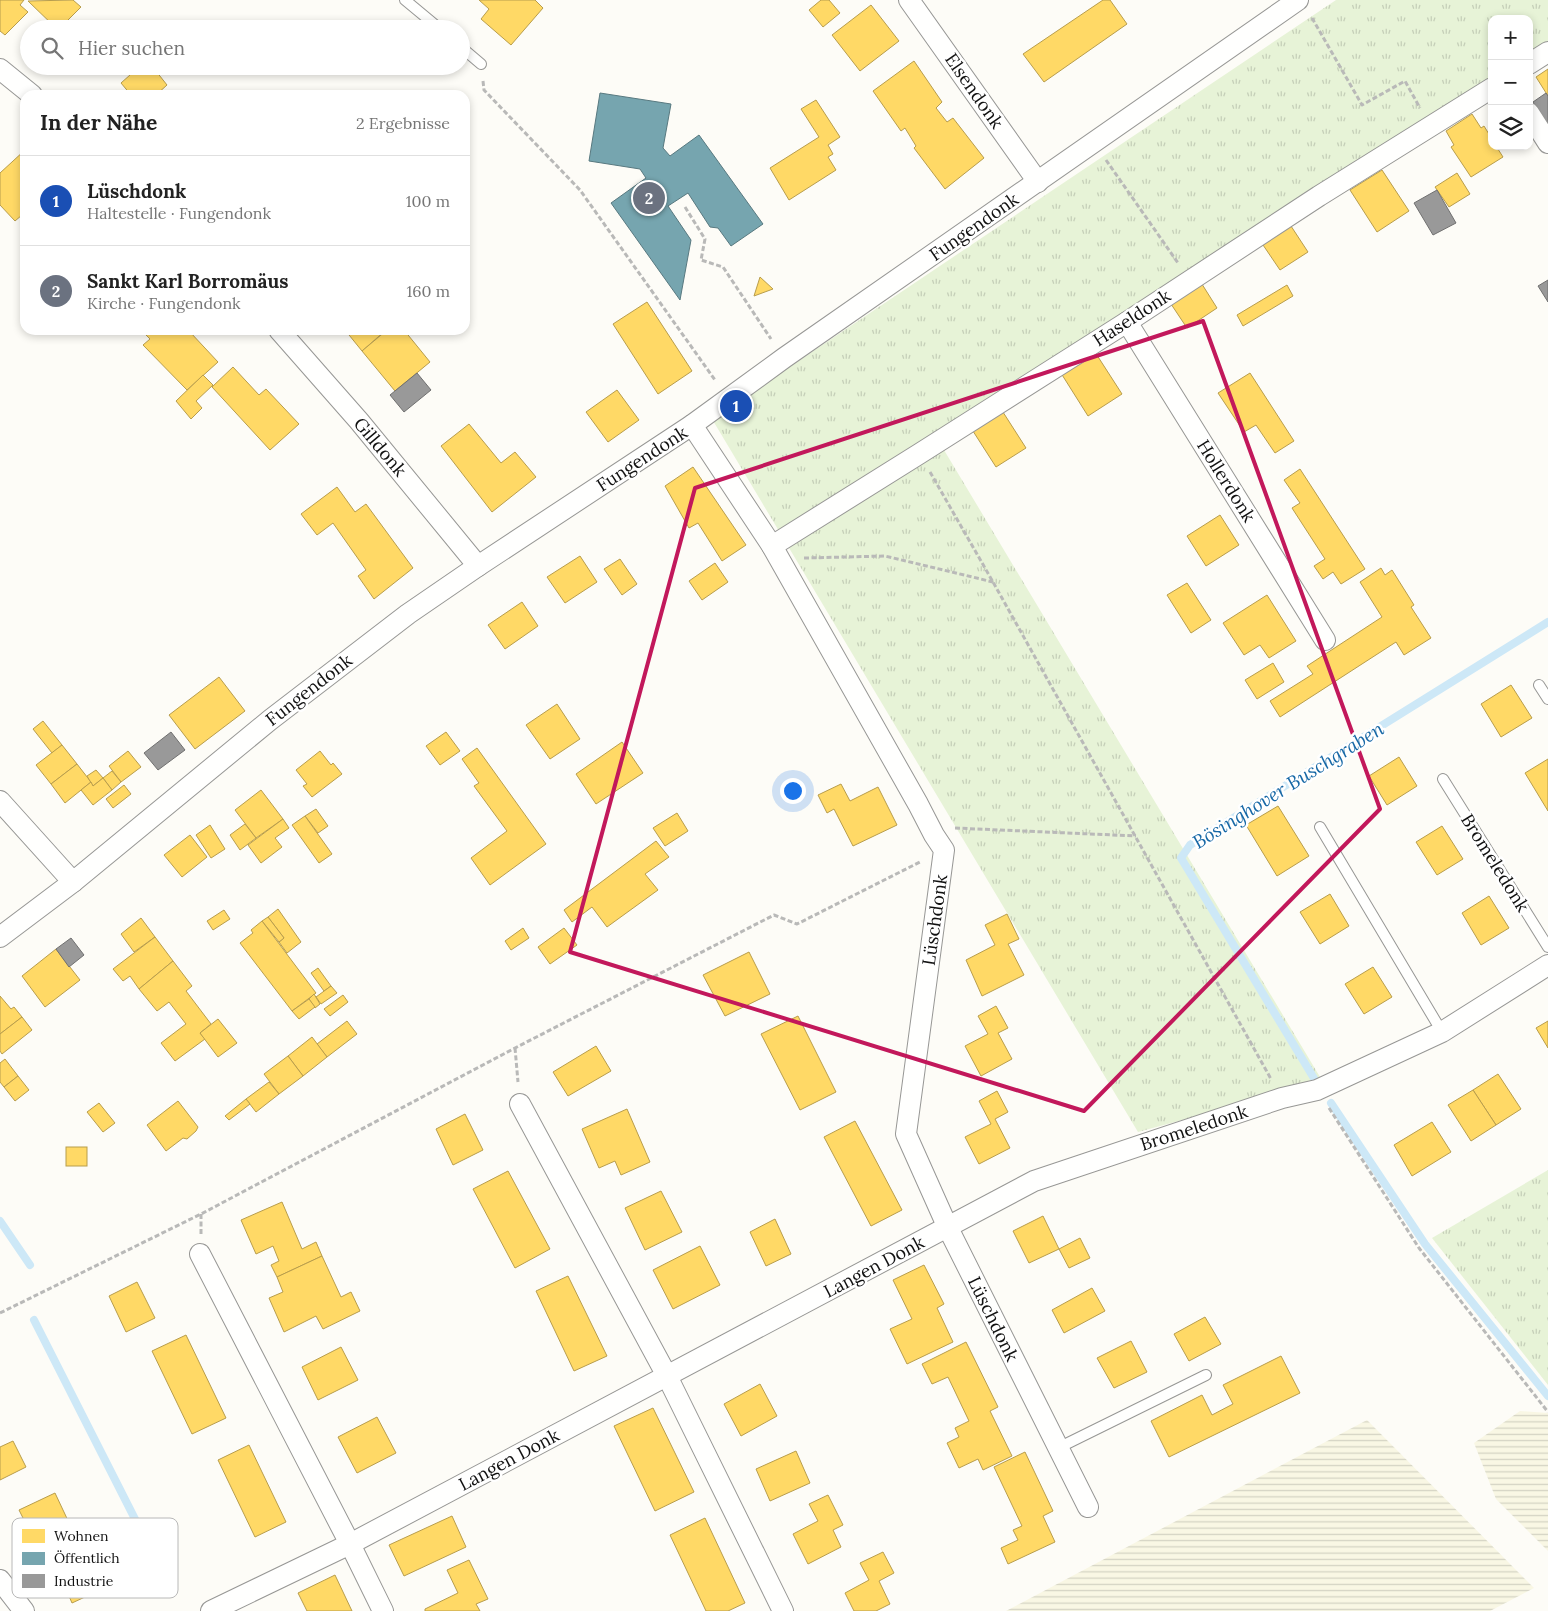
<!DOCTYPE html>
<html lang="de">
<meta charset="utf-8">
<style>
:root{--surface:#fff;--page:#f6f6f6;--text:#222;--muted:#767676;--line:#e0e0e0;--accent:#0f766e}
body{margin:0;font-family:Lora,serif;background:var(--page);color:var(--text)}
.controls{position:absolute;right:15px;top:15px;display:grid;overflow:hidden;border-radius:10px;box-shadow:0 2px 8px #0003}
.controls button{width:45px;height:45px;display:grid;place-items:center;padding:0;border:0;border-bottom:1px solid var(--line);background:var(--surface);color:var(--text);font:25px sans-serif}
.you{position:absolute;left:792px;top:790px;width:18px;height:18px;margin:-12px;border:4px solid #fff;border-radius:50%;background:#1a73e8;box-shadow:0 0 0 8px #1a73e833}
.badge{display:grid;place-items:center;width:32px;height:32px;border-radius:50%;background:var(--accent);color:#fff;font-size:16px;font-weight:700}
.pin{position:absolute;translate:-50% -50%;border:2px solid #fff;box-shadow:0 1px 5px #0006}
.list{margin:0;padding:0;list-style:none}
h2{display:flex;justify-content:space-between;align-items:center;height:65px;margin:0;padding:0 20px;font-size:21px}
h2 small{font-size:16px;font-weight:400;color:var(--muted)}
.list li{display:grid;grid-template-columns:32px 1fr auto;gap:15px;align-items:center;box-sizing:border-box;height:90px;padding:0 20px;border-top:1px solid var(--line)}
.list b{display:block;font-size:19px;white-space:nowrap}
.list p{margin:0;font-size:16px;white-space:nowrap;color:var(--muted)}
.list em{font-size:16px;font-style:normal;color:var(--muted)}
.icon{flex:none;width:28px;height:28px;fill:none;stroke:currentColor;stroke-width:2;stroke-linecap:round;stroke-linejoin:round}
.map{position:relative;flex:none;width:1548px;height:1611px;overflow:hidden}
.search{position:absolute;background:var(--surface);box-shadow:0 2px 8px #0003;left:20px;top:20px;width:450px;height:55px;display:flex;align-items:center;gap:12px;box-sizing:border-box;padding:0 18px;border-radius:28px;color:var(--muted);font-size:19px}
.panel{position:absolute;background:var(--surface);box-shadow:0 2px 8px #0003;left:20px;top:90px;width:450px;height:245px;border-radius:15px}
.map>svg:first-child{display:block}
.farmland{fill:url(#farmland-rules)}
.grass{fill:url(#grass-tufts)}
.homes{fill:#ffd966;stroke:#b89d4c}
.public{fill:#76a5af;stroke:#587980}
.industry{fill:#999;stroke:#707070}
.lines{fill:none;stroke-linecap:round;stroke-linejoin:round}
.stream{stroke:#cde8f7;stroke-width:8}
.lane-casing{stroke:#979795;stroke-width:12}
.street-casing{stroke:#979795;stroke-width:22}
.path{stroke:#b9b9b8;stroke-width:3;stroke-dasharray:5 2.5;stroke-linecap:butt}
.lane{stroke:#fffffe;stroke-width:10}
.street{stroke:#fffffe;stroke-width:20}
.marked{fill:none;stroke:#c2185b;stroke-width:4;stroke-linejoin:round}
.labels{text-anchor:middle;stroke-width:5;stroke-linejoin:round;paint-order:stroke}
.street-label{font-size:18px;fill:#111;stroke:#fff}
.water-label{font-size:19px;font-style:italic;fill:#1768a6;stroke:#fff}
.key{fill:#fff;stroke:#b8b8b8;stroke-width:1}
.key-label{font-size:14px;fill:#111}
</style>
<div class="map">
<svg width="1548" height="1611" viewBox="0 0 1548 1611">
<defs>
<pattern id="farmland-rules" width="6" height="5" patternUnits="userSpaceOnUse" patternTransform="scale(1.25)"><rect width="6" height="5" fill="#f9f7e4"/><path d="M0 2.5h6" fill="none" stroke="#d4d3c3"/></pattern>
<pattern id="grass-tufts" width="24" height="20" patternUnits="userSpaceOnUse" patternTransform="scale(1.25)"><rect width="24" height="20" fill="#e7f3d7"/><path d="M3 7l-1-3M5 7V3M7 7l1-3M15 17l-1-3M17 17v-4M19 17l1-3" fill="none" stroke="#c5cfb8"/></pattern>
</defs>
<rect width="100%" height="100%" fill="#fdfcf7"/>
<g class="farmland">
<path d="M1520,1411l28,2v138l-52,-52 -22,-56z"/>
<path d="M1367,1420l167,168 -44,23h-484z"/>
</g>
<g class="grass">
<path d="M1336,0h212v41l-19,12v-34h-37v58l-557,358 388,647 -185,50 -426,-713z"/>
<path d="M1548,1170v215l-116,-147z"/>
</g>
<g class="homes">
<path d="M0,0h24l-4,5 8,7 -23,23 -5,-4z"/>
<path d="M73,0l8,7 -22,22h-2l-29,-28z"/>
<path d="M479,0h56l8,8 -32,37 -30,-26 8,-10z"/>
<path d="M821,0h8l11,13 -17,14 -14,-17z"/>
<path d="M1103,0h7l17,24 -83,58 -21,-28z"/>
<path d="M871,5l28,36 -39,30 -28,-36z"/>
<path d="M914,61l28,41 -6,6 11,14 6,-4 31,40 -39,31 -31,-41 2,-2 -11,-18 -4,3 -28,-40z"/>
<path d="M140,66h12l15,19 -11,10h-25l-10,-12z"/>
<path d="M1548,69v27l-12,-19z"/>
<path d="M816,100l24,37 -12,8 5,9 -5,3 8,13 -47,30 -19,-32 49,-31 -18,-28z"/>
<path d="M1472,114l9,14 3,-2 8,13v7h4l7,11 -32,20 -20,-30 3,-2 -8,-14z"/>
<path d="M25,150v67l-3,-2 -7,6 -15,-16v-32z"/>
<path d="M1382,170l27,41 -32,21 -27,-42z"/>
<path d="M1457,173l13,21 -21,13 -14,-20z"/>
<path d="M1289,223l19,29 -28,18 -19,-28z"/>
<path d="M760,277l13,12 -19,7z"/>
<path d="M1200,281l17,27 -30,20 -18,-27z"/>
<path d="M1287,285l6,11 -50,30 -6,-11z"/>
<path d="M647,302l45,69 -34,23 -45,-70z"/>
<path d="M147,330h45l-2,2 28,30 -31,28 -44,-45 7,-6 -6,-6z"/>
<path d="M345,330h41l-24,21z"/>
<path d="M387,330h17l26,32 -35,29 -33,-40z"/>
<path d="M1093,349l29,45 -34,22 -29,-46z"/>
<path d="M233,367l26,28 7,-6 33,35 -29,26 -58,-63z"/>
<path d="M1250,373l44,68 -19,12 -19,-28 -12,7 -26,-39z"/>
<path d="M203,375l10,10 -17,16 6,7 -11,11 -15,-18z"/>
<path d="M617,390l22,30 -31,22 -22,-30z"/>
<path d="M1001,409l25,39 -30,19 -25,-39z"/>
<path d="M469,424l32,39 14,-11 21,25 -44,35 -51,-66z"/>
<path d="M693,467l53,78 -24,16 -24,-38 -9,5 -24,-42z"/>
<path d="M1300,469l65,100 -24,15 -8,-12 -10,7 -9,-13 11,-7 -33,-51 8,-5 -16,-23z"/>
<path d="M337,487l18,25 11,-8 47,64 -39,31 -16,-23 8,-6 -33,-47 -16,12 -16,-21z"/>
<path d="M1220,515l19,30 -33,21 -19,-30z"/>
<path d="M580,556l17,26 -32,21 -18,-26z"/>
<path d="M620,559l17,25 -15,11 -18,-26z"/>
<path d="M715,563l13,19 -26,18 -13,-19z"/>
<path d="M1381,568l4,7 7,-5 22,35 -3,2 20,31 -27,17 -8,-13 -116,75 -10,-16 43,-27 -6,-8 75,-49 -22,-35z"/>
<path d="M1187,583l24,37 -20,13 -24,-38z"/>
<path d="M1267,595l29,46 -27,17 -9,-13 -16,10 -21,-32z"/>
<path d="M522,602l16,24 -33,23 -17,-24z"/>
<path d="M1273,663l11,19 -27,17 -12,-19z"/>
<path d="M219,677l26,34 -50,38 -26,-34z"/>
<path d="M1511,685l21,33 -31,19 -20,-33z"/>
<path d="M557,704l23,35 -30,20 -24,-34z"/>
<path d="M43,721l19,24 -10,8 -19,-24z"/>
<path d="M446,732l14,19 -20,14 -14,-19z"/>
<path d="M622,742l21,31 -47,31 -20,-30z"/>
<path d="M62,745l15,19 -26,20 -15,-19z"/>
<path d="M477,748l69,96 -56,41 -19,-27 36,-27 -33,-45 5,-3 -17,-24z"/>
<path d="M128,751l13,16 -20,15 -12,-16z"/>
<path d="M320,751l11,14 2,-2 9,11 -30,23 -9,-11 4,-2 -11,-14z"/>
<path d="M1399,757l18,29 -30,19 -18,-29z"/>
<path d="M1548,759v52l-23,-38z"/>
<path d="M77,764l14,18 -26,21 -14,-19z"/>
<path d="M96,770l7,8 -10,8 -6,-10z"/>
<path d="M112,771l9,11 -9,8 -9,-12z"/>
<path d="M103,778l9,12 -19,15 -12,-15 10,-8 2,4z"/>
<path d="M841,784l9,17 28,-14 19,38 -44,21 -19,-37 -7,4 -9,-18z"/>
<path d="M124,785l7,9 -18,14 -7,-9z"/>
<path d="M261,790l22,29 -27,19 -21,-28z"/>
<path d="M1278,806l31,50 -32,20 -31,-51z"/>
<path d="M316,809l12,17 -10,7 -13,-17z"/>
<path d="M677,813l11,18 -23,15 -12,-18z"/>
<path d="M305,816l27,38 -13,9 -27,-38z"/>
<path d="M283,819l6,9 -14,10 7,9 -21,16 -13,-18z"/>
<path d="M245,824l11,14 -16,12 -10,-15z"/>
<path d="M210,825l15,24 -14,9 -15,-23z"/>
<path d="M1442,826l21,33 -26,16 -21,-33z"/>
<path d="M190,835l17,22 -25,20 -18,-22z"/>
<path d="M656,841l13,16 -24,17 13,16 -51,37 -15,-20 -20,15 -8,-12z"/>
<path d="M1330,894l19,32 -29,18 -20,-32z"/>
<path d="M1489,896l20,32 -28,17 -19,-32z"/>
<path d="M278,909l23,33 -14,11 -8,-11 5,-4 -16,-21z"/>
<path d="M224,910l6,9 -17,11 -6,-9z"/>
<path d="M1007,914l12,25 -11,5 16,31 -42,21 -16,-36 29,-15 -10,-20z"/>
<path d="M268,917l16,21 -5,4 -17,-21z"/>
<path d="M141,918l14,19 -21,15 -13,-18z"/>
<path d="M262,921l54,72 -24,18 -52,-68 13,-10 -2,-3z"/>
<path d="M523,928l6,10 -18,12 -6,-9z"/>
<path d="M564,928l13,17 -27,19 -12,-17z"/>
<path d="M155,937l18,24 -34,28 -9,-13 -7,5 -10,-12z"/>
<path d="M56,949l24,31 -35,27 -23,-31z"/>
<path d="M749,952l21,42 -45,22 -22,-41z"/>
<path d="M173,961l19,25 -6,5 25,33 -11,9 5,6 -30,22 -14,-18 25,-19 -17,-22 -12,9 -18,-22z"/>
<path d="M1373,967l19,30 -28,17 -19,-30z"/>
<path d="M318,968l13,18 -7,5 -13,-18z"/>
<path d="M331,986l6,7 -16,11 -5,-7z"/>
<path d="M314,994l6,10 -5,4 -6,-9z"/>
<path d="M343,995l5,7 -18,14 -6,-7z"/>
<path d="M0,996l11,13 3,-2 8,10 -22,17z"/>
<path d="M309,999l6,8 -16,12 -7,-8z"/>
<path d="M996,1006l12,22 -10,5 14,26 -31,17 -16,-30 23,-12 -10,-18z"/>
<path d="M798,1016l38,76 -36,18 -39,-76z"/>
<path d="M22,1017l10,13 -30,24 -2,-3v-17z"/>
<path d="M218,1019l19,24 -19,14 -18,-24z"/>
<path d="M347,1021l10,13 -30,23 -10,-13z"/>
<path d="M1548,1021v27l-12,-20z"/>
<path d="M312,1037l15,20 -24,19 -15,-20z"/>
<path d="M596,1046l15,25 -43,25 -15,-24z"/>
<path d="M288,1056l15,20 -24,18 -15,-20z"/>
<path d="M5,1059l13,17 -14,11 -4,-5v-19z"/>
<path d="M1498,1074l23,35 -25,16 -23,-35z"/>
<path d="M18,1076l11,14 -14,11 -11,-14z"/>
<path d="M269,1082l10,12 -23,18 -10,-13z"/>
<path d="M1473,1090l23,35 -25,16 -23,-36z"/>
<path d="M997,1091l11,21 -13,7 15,29 -31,16 -14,-27 26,-13 -12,-23z"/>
<path d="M246,1099l4,5 -21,16 -4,-4z"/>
<path d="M178,1101l20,26 -2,4 -9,8 -4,-1 -17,13 -19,-26z"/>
<path d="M99,1103l16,20 -12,9 -16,-20z"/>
<path d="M627,1109l23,53 -29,13 -6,-14 -16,7 -17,-39z"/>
<path d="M465,1114l18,36 -30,15 -17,-36z"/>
<path d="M855,1121l47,89 -31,16 -47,-89z"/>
<path d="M1432,1122l19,30 -39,24 -18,-31z"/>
<rect x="66" y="1147" width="21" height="19"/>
<path d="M508,1171l42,78 -35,19 -42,-79z"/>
<path d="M661,1191l21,41 -37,18 -20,-42z"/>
<path d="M282,1202l20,47 14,-7 6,14 -45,21 -6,-12 8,-4 -6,-15 -17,8 -15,-34z"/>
<path d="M1043,1216l16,33 -30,14 -16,-32z"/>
<path d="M775,1219l16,35 -25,12 -16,-34z"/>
<path d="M1080,1238l10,20 -21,10 -10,-19z"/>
<path d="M700,1246l20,39 -47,24 -20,-39z"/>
<path d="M322,1256l19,41 10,-5 9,19 -37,18 -7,-13 -32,16 -15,-34 14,-6 -6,-15z"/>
<path d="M924,1265l20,39 -7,4 16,34 -46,22 -17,-35 22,-10 -19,-39z"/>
<path d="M568,1276l39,80 -33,15 -38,-80z"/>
<path d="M137,1282l18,36 -29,14 -17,-36z"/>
<path d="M1092,1288l13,23 -41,22 -12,-23z"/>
<path d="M1205,1317l16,27 -32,17 -15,-27z"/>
<path d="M186,1335l40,83 -34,16 -40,-83z"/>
<path d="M1131,1341l16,31 -33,16 -17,-30z"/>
<path d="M966,1342l32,65 -8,4 22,45 -29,14 -5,-11 -19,9 -12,-25 12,-6 -4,-9 14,-7 -21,-44 -16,7 -10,-20z"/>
<path d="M341,1347l17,33 -40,20 -16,-33z"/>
<path d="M1281,1356l19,37 -131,64 -18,-36 51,-26 10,20 21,-11 -10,-19z"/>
<path d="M760,1384l17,32 -36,20 -17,-32z"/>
<path d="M653,1408l41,84 -39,19 -41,-85z"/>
<path d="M377,1417l19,36 -39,20 -19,-36z"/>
<path d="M13,1441l13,26 -26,13v-33z"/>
<path d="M249,1445l37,77 -31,15 -37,-77z"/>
<path d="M796,1451l14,32 -40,18 -14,-32z"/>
<path d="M1025,1452l28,59 -10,5 12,26 -47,22 -7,-16 17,-8 -5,-10 9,-4 -28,-59z"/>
<path d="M55,1493l16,34 -35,17 -17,-34z"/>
<path d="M828,1495l15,30 -10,5 8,17 -33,17 -15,-30 25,-13 -9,-17z"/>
<path d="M452,1516l14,31 -62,29 -15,-31z"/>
<path d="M705,1518l40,85 -17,8h-22l-36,-76z"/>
<path d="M98,1552l15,32 -41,19 -14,-32z"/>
<path d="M883,1552l11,21 -15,8 11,23 -14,7h-22l-9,-18 24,-13 -9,-17z"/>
<path d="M469,1560l19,39 -12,5 4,7h-55v-2l33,-16 -11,-23z"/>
<path d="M335,1575l17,36h-45l-9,-18z"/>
</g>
<path class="public" d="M600,93l71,11 -8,44 7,8 29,-21 64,89 -32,22 -13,-18 -8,-1 -22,-34 -20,13 23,34 -11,60 -69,-97 35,-25 -6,-9 -51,-8z"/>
<g class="industry">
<path d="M1546,93l2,3v29l-15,-23z"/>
<path d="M1437,190l19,33 -23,12 -19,-32z"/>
<path d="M1548,280v22l-10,-16z"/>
<path d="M417,373l14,17 -27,22 -14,-17z"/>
<path d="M171,732l14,18 -27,20 -14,-17z"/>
<path d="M71,938l13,17 -15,12 -13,-18z"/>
</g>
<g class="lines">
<g class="stream">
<path d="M1318,1085l-137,-227 9,-13 358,-223"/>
<path d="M1331,1103l94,141 123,152"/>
<path d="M0,1221l30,44"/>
<path d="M34,1320l135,266"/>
</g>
<defs>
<g id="lane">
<path d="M405,0l35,29"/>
<path d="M461,47l20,17"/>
<path d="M1539,685l9,14"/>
<path d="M1443,779l105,168"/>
<path d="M1320,827l122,205"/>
<path d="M1058,1448l148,-73"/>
</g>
<g id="street">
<path d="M909,0l129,182"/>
<path d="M1529,64l19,-12"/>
<path d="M0,69l32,26"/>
<path d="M1529,113l19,30"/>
<path d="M1127,322l198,318"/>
<path d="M279,330l80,91 119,145"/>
<path d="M692,425l80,121 146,258 16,31 10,15 -38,284 42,94 140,279"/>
<path d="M772,546l147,-92 208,-132 192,-126 173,-108"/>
<path d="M0,801l73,81"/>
<path d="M0,937l73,-55 197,-162 138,-106 70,-48 214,-141 92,-67 514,-358"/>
<path d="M520,1104l147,272 116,235"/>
<path d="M200,1254l150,290 33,67"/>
<path d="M0,1580l24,31"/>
<path d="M211,1611l139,-67 684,-363 248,-83 35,-8 125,-58 106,-67"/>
</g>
</defs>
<use href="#lane" class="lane-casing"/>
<use href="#street" class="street-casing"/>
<g class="path">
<path d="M1312,18l50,87 43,-24 15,27"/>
<path d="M483,81l1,9 96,100 135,190"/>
<path d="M1106,160l72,103"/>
<path d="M685,207l20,32 -4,21 22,7 48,72"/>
<path d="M930,472l63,110 278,497"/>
<path d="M804,558l81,-2 108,26"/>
<path d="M955,828l181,8"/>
<path d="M515,1048l3,34"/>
<path d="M1329,1108l90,140 129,164"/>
<path d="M201,1234v-20"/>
<path d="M0,1313l201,-99 314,-166 259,-133 23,9 123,-62"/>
</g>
<use href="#lane" class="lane"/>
<use href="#street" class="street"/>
</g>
<path class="marked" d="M1203,321l177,488 -296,302 -514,-159 125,-464z"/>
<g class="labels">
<g class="street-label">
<text transform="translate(974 91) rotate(55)" y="6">Elsendonk</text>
<text transform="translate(974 227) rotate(-35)" y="6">Fungendonk</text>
<text transform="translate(1132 318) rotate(-33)" y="6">Haseldonk</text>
<text transform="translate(380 447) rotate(50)" y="6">Gilldonk</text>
<text transform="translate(642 459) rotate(-33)" y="6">Fungendonk</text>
<text transform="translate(1226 481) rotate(58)" y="6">Hollerdonk</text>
<text transform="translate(309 690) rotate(-38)" y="6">Fungendonk</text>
<text transform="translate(1495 863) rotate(58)" y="6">Bromeledonk</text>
<text transform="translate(935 920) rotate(-82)" y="6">Lüschdonk</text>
<text transform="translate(1194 1128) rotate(-18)" y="6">Bromeledonk</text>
<text transform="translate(874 1267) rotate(-28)" y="6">Langen Donk</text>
<text transform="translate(993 1319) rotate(64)" y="6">Lüschdonk</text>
<text transform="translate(509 1460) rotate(-28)" y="6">Langen Donk</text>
</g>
<g class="water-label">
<text transform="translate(1288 785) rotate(-32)" y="7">Bösinghover Buschgraben</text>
</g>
</g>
<rect x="12" y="1518" width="166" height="80" rx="8" class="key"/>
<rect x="22" y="1529" width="23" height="14" fill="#ffd966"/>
<rect x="22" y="1552" width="23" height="13" fill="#76a5af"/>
<rect x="22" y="1574" width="23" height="14" fill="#999"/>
<g class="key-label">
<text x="54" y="1541">Wohnen</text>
<text x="54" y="1563">Öffentlich</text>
<text x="54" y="1586">Industrie</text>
</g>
</svg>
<div class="controls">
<button>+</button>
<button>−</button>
<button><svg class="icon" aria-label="layers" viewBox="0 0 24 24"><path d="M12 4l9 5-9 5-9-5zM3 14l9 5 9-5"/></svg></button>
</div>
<div class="you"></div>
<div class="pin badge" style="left:736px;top:406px;background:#1a4fb4">1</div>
<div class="pin badge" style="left:649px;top:198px;background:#6b7280">2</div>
<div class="search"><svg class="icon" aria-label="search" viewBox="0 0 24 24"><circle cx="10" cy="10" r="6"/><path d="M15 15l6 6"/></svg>Hier suchen</div>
<section class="panel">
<h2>In der Nähe<small>2 Ergebnisse</small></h2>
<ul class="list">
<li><span class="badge" style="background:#1a4fb4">1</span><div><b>Lüschdonk</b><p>Haltestelle · Fungendonk</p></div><em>100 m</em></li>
<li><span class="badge" style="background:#6b7280">2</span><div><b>Sankt Karl Borromäus</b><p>Kirche · Fungendonk</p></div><em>160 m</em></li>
</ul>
</section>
</div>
